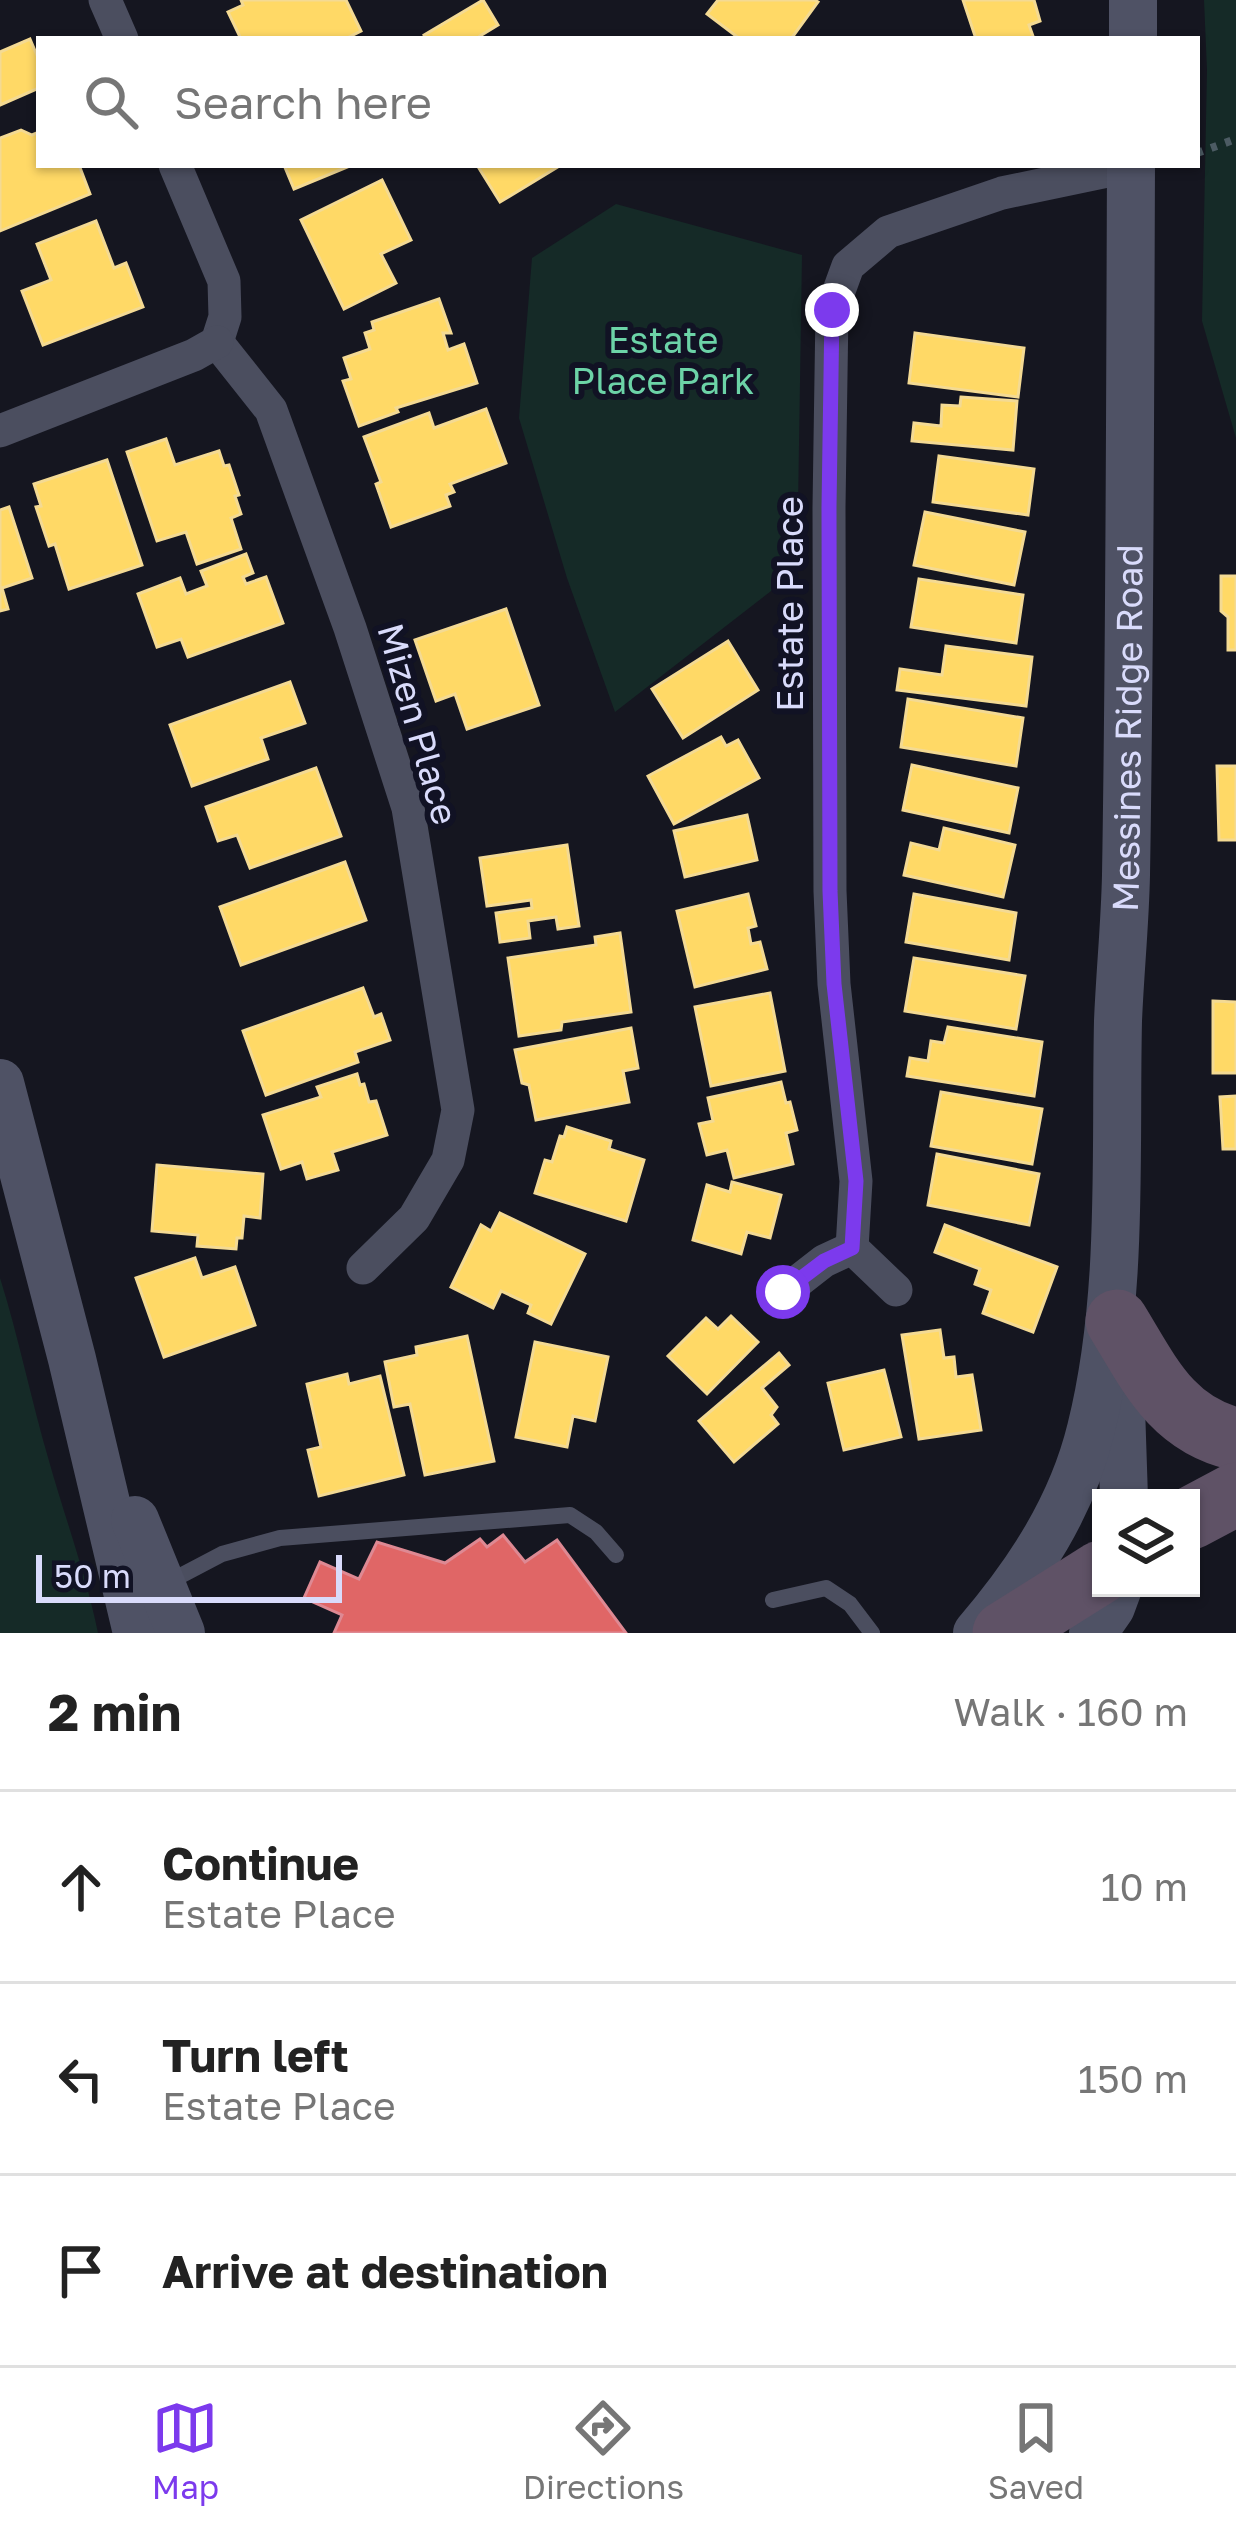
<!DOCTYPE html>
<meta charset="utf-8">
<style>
:root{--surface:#fff;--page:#f6f6f6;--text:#222;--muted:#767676;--line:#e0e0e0;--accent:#7c3aed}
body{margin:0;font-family:"Golos Text",sans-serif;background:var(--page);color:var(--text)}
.controls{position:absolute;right:36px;bottom:36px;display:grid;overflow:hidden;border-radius:0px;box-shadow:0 3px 9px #0004}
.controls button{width:108px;height:108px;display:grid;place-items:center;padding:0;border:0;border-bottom:3px solid var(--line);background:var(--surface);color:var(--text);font:60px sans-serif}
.scale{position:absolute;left:36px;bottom:30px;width:306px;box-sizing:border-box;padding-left:12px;border:6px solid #d9dbfb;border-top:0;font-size:33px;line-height:42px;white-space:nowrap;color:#d9dbfb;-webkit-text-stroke:9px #111224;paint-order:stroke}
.stop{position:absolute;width:36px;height:36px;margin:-27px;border:9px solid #7c3aed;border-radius:50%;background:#fff}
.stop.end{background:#7c3aed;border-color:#fff;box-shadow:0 3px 12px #0008}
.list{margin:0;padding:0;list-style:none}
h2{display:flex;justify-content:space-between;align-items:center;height:156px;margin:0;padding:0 48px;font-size:51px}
h2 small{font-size:39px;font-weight:400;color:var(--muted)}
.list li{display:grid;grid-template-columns:78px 1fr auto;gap:36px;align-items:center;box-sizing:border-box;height:192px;padding:0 48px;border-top:3px solid var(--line)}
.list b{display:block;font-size:45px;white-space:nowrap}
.list p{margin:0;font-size:39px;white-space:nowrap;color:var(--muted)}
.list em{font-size:39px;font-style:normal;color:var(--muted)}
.icon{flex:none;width:66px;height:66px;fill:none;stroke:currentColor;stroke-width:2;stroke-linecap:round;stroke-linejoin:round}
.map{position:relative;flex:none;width:1236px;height:1633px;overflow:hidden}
.search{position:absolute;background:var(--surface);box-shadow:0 3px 9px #0004;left:36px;right:36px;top:36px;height:132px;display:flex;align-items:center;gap:30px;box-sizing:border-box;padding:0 42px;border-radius:0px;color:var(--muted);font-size:45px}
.sheet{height:732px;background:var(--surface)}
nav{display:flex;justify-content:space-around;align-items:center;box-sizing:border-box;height:168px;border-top:3px solid var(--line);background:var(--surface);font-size:33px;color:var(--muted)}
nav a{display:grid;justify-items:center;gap:6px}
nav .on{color:var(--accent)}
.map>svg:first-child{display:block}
.green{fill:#152a27}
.homes{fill:#ffd966;stroke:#f4da93;stroke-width:3}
.shops{fill:#e06666;stroke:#de8993;stroke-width:3}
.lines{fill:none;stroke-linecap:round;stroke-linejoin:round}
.path{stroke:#4c5b63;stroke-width:8;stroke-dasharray:6 9;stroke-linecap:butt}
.lane{stroke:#4b4e5f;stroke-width:16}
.street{stroke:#4b4e5f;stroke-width:33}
.secondary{stroke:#4f5265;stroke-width:48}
.highway{stroke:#5f5266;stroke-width:63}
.route{stroke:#7c3aed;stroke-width:15}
.labels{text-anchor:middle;stroke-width:12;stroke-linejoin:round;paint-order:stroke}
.park-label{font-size:36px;fill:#6cd3a7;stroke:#111224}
.street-label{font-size:36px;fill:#d9dbfb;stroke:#111224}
</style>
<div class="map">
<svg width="1236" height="1633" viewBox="0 0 1236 1633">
<rect width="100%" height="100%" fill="#151620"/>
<g class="green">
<path d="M1204,0h32v438l-34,-117 5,-251z"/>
<path d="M616,204l186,51 -5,316 -182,141 -48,-134 -48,-160 13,-160z"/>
<path d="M0,1278c19,60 31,122 49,183 16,57 37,113 49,172h-98z"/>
</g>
<g class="homes">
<path d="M241,0h105l15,31 -16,8h-104l-13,-27 15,-7z"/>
<path d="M483,0l15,25 -18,11 2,3h-56l-2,-4z"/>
<path d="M718,0h97l3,2 -27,37h-51l-33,-25z"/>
<path d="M963,0h71l6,21 -11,4 5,14h-58z"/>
<path d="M30,39l9,21v28l-39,17v-53z"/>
<path d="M21,130l11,5 7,-3v33h40l11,29 -90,37v-93z"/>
<path d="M284,165h68l-58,24z"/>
<path d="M477,165h84l-61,37z"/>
<path d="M382,180l29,60 -30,14 15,29 -52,26 -43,-89z"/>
<path d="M96,221l18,47 12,-5 17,44 -100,38 -21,-54 29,-11 -14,-36z"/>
<path d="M439,299l12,34h-8l5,17 16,-6 13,39 -81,25 2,4 -39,14 -16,-45 8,-2 -7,-21 26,-9 -5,-16 9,-3 -2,-8z"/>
<path d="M915,333l109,15 -6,49 -109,-14z"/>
<path d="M961,397l56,4 -4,49 -101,-9 2,-18 27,3 1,-21 18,1z"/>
<path d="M486,409l20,54 -56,21 4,8 -8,3 4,11 -59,21 -15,-43 5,-2 -17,-45 65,-24 5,15z"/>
<path d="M166,439l9,26 44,-14 5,15 5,-1 10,30 -4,1 6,18 -10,4 10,31 -44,15 -11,-32 -29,9 -30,-89z"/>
<path d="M939,456l95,13 -6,46 -95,-13z"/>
<path d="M107,460l35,105 -73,24 -14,-45 -6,2 -13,-39 5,-1 -7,-22z"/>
<path d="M9,507l23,71 -30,10 6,21 -8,2v-101z"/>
<path d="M925,512l100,20 -11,53 -100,-20z"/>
<path d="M246,554l7,19 -10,4 3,7 20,-7 17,46 -95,34 -7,-18 -24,8 -19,-53 42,-16 6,16 21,-8 -6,-15z"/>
<path d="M1221,576h15v74h-8v-33l-7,-6z"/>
<path d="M919,579l104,16 -7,48 -105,-16z"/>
<path d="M506,609l33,96 -72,24 -12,-35 -19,7 -21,-61z"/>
<path d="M728,641l30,49 -75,48 -31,-49z"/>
<path d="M946,646l86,11 -6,49 -129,-16 3,-21 42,6z"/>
<path d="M290,682l15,41 -44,15 7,21 -76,27 -22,-61z"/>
<path d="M908,699l115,19 -7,48 -115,-19z"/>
<path d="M721,737l5,9 12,-6 21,38 -85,46 -26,-48z"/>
<path d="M912,765l106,23 -9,45 -106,-23z"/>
<path d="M1217,766h19v74h-17z"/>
<path d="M316,768l25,68 -91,32 -13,-33 -19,6 -12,-34z"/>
<path d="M747,815l10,45 -72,17 -11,-46z"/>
<path d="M944,828l71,17 -12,52 -99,-22 7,-32 28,7z"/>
<path d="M567,845l12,81 -21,3 -2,-12 -28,4 2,17 -30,4 -4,-29 36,-5 -1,-8 -44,6 -7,-48z"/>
<path d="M345,862l21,58 -125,45 -21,-58z"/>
<path d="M748,894l8,32 -8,2 3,16 9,-2 7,27 -72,18 -18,-76z"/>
<path d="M914,894l102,19 -7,47 -103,-18z"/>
<path d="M620,933l11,79 -69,10 -1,8 -42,6 -11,-78 88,-13 -1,-8z"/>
<path d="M914,958l111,18 -9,53 -111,-18z"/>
<path d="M363,988l11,29 7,-3 9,26 -35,12 3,10 -92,33 -23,-64z"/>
<path d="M770,993l15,78 -74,15 -16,-79z"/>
<path d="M1213,1001l23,1v71h-23z"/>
<path d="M948,1027l94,15 -8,54 -127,-20 3,-18 18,3 3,-20 13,2z"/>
<path d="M631,1028l7,40 -15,3 6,31 -93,18 -7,-35 -7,-2 -7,-33z"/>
<path d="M357,1074l3,11 4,-1 5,18 7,-1 11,34 -55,17 6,18 -31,9 -5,-17 -21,7 -18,-54 58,-18 -4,-10z"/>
<path d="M781,1082l5,21 4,-1 7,28 -11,3 7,31 -59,14 -7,-28 -20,5 -8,-31 14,-3 -5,-23z"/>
<path d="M941,1092l101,17 -10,55 -101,-18z"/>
<path d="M1236,1096v53h-13l-3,-52z"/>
<path d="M567,1127l44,14 -2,8 35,11 -18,61 -91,-28 10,-33 7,2 8,-26 4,1z"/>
<path d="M937,1154l102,20 -10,51 -101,-20z"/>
<path d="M157,1165l106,9 -3,44 -16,-2 -2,22h-5l-1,11 -39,-3 1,-11 -46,-4z"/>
<path d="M732,1182l49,13 -11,43 -23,-6 -6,22 -48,-14 14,-55 23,7z"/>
<path d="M500,1213l85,41 -34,70 -23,-11 3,-8 -30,-14 -8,17 -42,-21 30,-62 10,6z"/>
<path d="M945,1225l112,42 -24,65 -50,-19 8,-23 -16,-6 5,-15 -45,-17z"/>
<path d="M195,1258l7,20 33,-11 20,58 -91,32 -28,-79z"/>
<path d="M731,1316l27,26 -51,52 -39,-38 38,-38 12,11z"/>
<path d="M940,1330l4,28 10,-1 2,20 16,-2 9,55 -62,9 -17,-104z"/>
<path d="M467,1336l27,125 -69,14 -15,-71 -16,3 -9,-45 32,-7 -1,-8z"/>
<path d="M535,1342l73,15 -13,64 -22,-5 -6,31 -51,-10z"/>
<path d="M779,1353l10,12 -27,23 15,19 -6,8 7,9 -44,38 -35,-41z"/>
<path d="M884,1370l17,67 -57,13 -16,-67z"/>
<path d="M347,1374l2,10 31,-8 24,99 -85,21 -11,-46 13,-3 -14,-63z"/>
</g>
<path class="shops" d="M503,1535l22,27 32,-22 69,93h-292l8,-18 -38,-17 16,-36 39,17 18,-37 68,21 35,-24 7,8z"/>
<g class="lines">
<path class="path" d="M1197,153l39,-14"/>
<g class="lane">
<path d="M163,1585l59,-31 58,-16 290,-23 26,17 20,23"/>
<path d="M773,1600l53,-12 24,16 22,29"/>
</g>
<g class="street">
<path d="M105,0l17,39"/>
<path d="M175,165l49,116 1,36 -8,25"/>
<path d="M217,342l54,68 79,218 58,180 50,302 -10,50 -34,58 -51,50"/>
<path d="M0,431l194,-76 23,-13"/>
<path d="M852,1248l4,-67 -22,-197 -4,-93 -1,-384 3,-197 16,-44 40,-34 114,-39 129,-27"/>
<path d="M783,1293l41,-32 28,-13 44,42"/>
</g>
<g class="secondary">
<path d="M1133,39v-39"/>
<path d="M0,1083l72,276 65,274"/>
<path d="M1120,1377l4,121"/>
<path d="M135,1520l46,113"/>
<path id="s1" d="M977,1633c52,-61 95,-126 114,-204 33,-133 24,-273 27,-408 2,-49 7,-97 8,-146 4,-237 4,-473 5,-710"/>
<path d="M1093,1633l18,-26 7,-19"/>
</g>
<g class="highway">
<path d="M1117,1321c32,52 54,103 119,118"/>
<path d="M1191,1518l45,-24"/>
<path d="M1004,1633l97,-61"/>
</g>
</g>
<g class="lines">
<path class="route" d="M783,1292l41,-31 28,-13 4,-67 -22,-197 -4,-93 -1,-384 3,-197"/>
</g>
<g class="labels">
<g class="park-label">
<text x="663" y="353">Estate<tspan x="663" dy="41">Place Park</tspan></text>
</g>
<g class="street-label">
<text transform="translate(790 604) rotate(-90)" y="13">Estate Place</text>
<text transform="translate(418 724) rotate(74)" y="13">Mizen Place</text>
<text dy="13" stroke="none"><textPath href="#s1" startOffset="939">Messines Ridge Road</textPath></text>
</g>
</g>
</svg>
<div class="controls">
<button><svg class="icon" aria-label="layers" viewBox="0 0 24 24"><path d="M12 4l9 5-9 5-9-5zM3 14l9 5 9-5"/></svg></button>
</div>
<div class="scale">50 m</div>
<div class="stop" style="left:783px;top:1292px"></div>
<div class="stop end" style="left:832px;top:310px"></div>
<div class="search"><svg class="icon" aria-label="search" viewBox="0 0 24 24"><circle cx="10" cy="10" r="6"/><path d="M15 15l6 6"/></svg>Search here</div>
</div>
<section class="sheet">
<h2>2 min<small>Walk · 160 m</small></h2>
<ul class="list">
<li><svg class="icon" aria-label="ahead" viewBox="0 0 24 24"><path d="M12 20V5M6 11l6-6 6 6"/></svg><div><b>Continue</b><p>Estate Place</p></div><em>10 m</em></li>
<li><svg class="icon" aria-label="left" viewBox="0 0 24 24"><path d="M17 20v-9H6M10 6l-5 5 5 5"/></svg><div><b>Turn left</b><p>Estate Place</p></div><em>150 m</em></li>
<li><svg class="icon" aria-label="arrive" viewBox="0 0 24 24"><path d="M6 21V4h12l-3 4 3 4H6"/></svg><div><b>Arrive at destination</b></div></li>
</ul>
</section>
<nav>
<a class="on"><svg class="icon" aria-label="map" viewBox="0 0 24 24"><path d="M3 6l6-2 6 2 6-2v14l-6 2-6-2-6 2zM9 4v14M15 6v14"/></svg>Map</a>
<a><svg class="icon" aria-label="directions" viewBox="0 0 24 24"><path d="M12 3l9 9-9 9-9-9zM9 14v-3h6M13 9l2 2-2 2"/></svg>Directions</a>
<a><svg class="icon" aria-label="saved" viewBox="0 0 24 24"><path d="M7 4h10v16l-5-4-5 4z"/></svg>Saved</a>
</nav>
